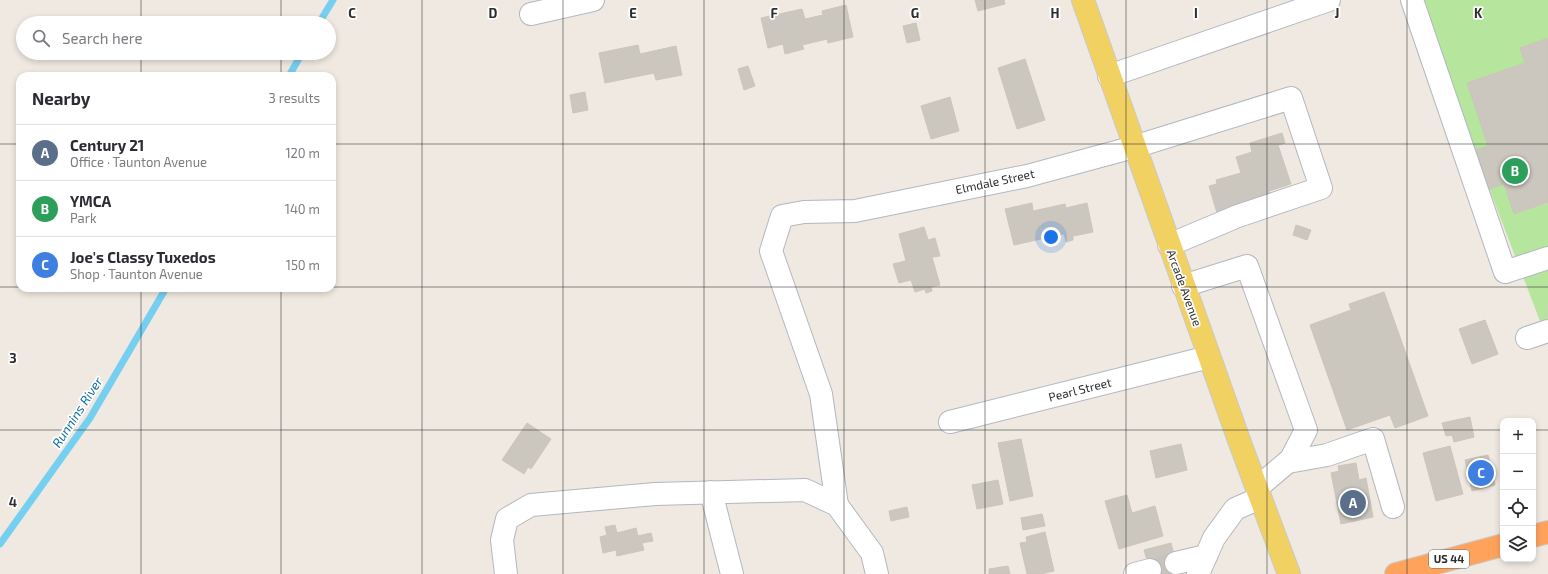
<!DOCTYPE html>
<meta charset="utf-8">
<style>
:root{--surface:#fff;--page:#f2f2f3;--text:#2b2b33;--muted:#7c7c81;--line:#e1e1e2;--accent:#4264fb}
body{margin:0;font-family:"Exo 2",sans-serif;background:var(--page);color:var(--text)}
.controls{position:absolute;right:12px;bottom:12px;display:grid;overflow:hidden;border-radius:8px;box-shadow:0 2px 6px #0003}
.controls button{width:36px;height:36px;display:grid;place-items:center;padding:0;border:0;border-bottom:1px solid var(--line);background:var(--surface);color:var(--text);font:20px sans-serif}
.you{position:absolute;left:1051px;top:237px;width:14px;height:14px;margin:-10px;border:3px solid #fff;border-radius:50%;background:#1a73e8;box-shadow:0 0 0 6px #1a73e833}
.badge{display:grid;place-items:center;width:26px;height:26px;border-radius:50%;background:var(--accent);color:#fff;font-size:13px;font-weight:700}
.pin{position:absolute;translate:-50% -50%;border:2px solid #fff;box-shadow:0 1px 4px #0006}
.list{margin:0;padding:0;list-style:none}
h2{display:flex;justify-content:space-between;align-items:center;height:52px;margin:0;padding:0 16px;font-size:17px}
h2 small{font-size:13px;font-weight:400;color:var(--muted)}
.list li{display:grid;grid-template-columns:26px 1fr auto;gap:12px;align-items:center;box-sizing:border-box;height:56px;padding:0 16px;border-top:1px solid var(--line)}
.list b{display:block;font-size:15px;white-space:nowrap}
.list p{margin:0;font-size:13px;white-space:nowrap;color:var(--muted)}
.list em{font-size:13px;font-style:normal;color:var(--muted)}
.icon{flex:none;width:22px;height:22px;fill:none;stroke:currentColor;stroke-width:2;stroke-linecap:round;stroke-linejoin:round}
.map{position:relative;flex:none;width:1548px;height:574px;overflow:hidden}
.search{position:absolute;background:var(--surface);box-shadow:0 2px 6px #0003;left:16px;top:16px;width:320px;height:44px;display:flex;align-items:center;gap:10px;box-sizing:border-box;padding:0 14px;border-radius:22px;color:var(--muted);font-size:15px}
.panel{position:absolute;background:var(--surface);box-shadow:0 2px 6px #0003;left:16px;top:72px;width:320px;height:220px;border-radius:12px}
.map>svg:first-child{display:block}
.green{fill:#b6e59e}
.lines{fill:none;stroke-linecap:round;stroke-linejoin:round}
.stream{stroke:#75cff0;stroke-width:7}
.building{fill:#cbc7bf;stroke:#cbc5ba}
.minor-tunnel{stroke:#c8c4bd;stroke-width:22;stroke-dasharray:22 11;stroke-linecap:butt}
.minor-casing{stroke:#b4b7c1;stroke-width:24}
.major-casing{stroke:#c9c9c9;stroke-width:24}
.highway-casing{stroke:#c9c9c9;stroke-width:24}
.minor{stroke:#fff;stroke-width:22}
.major{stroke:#f2d163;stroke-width:22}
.highway{stroke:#ffa35c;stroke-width:22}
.grid{fill:none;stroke:#2e2e2e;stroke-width:1;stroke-opacity:0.55}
.labels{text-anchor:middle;stroke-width:3.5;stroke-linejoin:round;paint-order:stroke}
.shield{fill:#fff;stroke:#6d6d6d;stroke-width:1}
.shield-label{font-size:11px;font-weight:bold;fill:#2e2e2e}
.street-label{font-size:12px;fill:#2e2e2e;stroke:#fff}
.water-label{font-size:13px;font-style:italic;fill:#0d6fa3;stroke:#fff}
.grid-label{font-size:13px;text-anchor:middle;font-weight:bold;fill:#2e2e2e;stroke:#fff;stroke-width:3.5;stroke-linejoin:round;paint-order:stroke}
</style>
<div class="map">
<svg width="1548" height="574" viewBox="0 0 1548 574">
<rect width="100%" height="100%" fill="#efe9e1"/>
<path class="green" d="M1417,0h131v342z"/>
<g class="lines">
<g class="stream">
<path d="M319,23l14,-23"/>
<path d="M289,76l13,-23"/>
<path d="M0,544l90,-126 76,-130"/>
</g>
</g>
<g class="building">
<path d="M975,0h29l1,4 -27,7z"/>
<path d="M846,5l7,32 -25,6 -1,-4 -25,6 2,4 -19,5 -2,-10 -15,4 -7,-30 41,-9 3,10 18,-4 -1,-4z"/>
<path d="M916,23l4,17 -13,3 -4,-17z"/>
<path d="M1548,38v164l-34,12 -10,-30 -15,5 -13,-39 12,-4 -21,-63 58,-20 -5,-15z"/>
<path d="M638,45l2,9 36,-8 6,29 -26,5 -2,-7 -49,10 -6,-30z"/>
<path d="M1025,59l20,61 -28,9 -19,-61z"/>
<path d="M748,66l7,20 -11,4 -6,-21z"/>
<path d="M585,92l3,18 -15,3 -3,-18z"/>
<path d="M950,97l9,34 -28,8 -10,-33z"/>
<path d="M1282,133l3,10 -7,2 13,39 -22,7 1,5 -53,17 -8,-27 8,-2 -1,-4 25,-7 -5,-16 16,-5 -2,-9z"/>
<path d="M1032,203l1,8 32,-7 1,4 21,-5 6,29 -20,4v4l-7,2 -2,-8 -50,11 -9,-36z"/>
<path d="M1296,225l15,5 -4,10 -14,-5z"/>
<path d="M924,227l4,13 7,-2 5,18 -8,1 8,28 -9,2 1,4 -6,2 -1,-4 -10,3 -4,-12 -12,3 -6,-19 13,-3 -7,-27z"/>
<path d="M1384,292l44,124 -33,12 -5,-13 -43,15 -37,-105 41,-15 -2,-6z"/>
<path d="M1485,320l13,34 -26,10 -13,-35z"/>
<path d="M1470,417l4,20 -20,5 -2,-7 -6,1 -4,-13z"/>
<path d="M527,423l24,16 -20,30 -3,-2 -4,7 -22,-14z"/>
<path d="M1021,439l12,57 -23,5 -12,-58z"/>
<path d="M1181,444l6,26 -31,8 -6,-27z"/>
<path d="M1450,446l13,48 -27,7 -13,-48z"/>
<path d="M1488,455l7,30 -23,6 -7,-31z"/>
<path d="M1356,463l3,17 7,-2 7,39 -32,7 -10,-51 8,-2 -1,-5z"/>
<path d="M998,480l5,24 -26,5 -5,-24z"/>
<path d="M1127,495l5,18 23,-7 8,30 -44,13 -14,-48z"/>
<path d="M907,507l2,10 -18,4 -2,-10z"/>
<path d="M1042,514l3,12 -22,4 -2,-12z"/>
<path d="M615,525l2,8 19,-5 2,8 13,-3 2,8 -11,2 2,7 -27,6 -1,-6 -13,3 -3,-16 7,-2 -2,-8z"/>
<path d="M1045,532l9,39 -13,3h-14l-7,-31 7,-1 -1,-5z"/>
<path d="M1171,543l8,31h-28l-7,-24z"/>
<path d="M1008,566l2,8h-21v-5z"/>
</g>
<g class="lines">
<path class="minor-tunnel" d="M1150,570l26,-7"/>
<defs>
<g id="minor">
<path d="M1412,0l93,272 43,-14"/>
<path d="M531,14l62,-14"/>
<path d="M1109,76l220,-76"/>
<path d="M1183,286l64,-20 59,164 -15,29 -34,29"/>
<path d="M1527,338l21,-7"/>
<path d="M950,422l259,-65"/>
<path d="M1288,462l39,-7 46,-16 20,68"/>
<path d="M711,492l21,82"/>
<path d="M837,505l-16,-111 -50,-143 11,-35 22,-4 51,-1 172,-35 107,-29 157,-49 30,90 -83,28 -69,29"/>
<path d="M1176,563l30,-7"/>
<path d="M506,574l-4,-34 5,-21 24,-14 124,-11 150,-4 32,15 35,48 5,21"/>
<path d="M1135,574l15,-4"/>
<path d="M1198,574l16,-36 21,-29 25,-11"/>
</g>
<path id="major" d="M1083,0l157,443 49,131"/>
<g id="highway">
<path d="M1533,536l15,-4"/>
<path d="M1396,574l107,-29"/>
</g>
</defs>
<use href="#minor" class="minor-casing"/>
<use href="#major" class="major-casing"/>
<use href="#highway" class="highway-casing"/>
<use href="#minor" class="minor"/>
<use href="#major" class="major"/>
<use href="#highway" class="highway"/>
</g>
<path class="grid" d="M141,0v23M281,0v23M422,0v574M563,0v574M704,0v574M844,0v574M985,0v574M1126,0v574M1267,0v574M1407,0v574M141,53v23M281,53v23M0,144h20M332,144h1216M0,287h20M332,287h1216M141,288v286M281,288v286M0,430h1503M1533,430h15"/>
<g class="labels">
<rect class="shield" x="1429" y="550" width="40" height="18" rx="3"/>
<g class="shield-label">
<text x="1449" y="563">US 44</text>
</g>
<g class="street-label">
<text transform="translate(995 182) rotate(-12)" y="4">Elmdale Street</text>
<text transform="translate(1184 288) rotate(70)" y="4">Arcade Avenue</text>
<text transform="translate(1080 390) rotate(-14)" y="4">Pearl Street</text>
</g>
<g class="water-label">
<text transform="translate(77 412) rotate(-57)" y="5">Runnins River</text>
</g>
</g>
<g class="grid-label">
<text x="352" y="18">C</text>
<text x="493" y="18">D</text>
<text x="633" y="18">E</text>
<text x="774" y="18">F</text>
<text x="915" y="18">G</text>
<text x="1055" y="18">H</text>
<text x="1196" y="18">I</text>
<text x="1337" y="18">J</text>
<text x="1478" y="18">K</text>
<text x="13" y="363">3</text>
<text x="13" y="507">4</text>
</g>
</svg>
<div class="controls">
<button>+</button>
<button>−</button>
<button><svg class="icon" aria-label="locate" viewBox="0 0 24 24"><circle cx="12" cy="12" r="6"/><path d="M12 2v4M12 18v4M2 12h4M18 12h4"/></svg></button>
<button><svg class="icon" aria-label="layers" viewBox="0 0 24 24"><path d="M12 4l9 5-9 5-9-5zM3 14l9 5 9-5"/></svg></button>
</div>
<div class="you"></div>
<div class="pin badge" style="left:1353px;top:503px;background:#5c6f8a">A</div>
<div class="pin badge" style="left:1515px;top:171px;background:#2e9e5b">B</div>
<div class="pin badge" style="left:1481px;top:473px;background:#3f7fe0">C</div>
<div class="search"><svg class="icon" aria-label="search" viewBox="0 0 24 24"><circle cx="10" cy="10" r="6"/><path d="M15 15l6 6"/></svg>Search here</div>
<section class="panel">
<h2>Nearby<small>3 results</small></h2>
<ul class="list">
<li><span class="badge" style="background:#5c6f8a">A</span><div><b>Century 21</b><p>Office · Taunton Avenue</p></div><em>120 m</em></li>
<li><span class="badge" style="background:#2e9e5b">B</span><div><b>YMCA</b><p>Park</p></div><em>140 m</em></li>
<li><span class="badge" style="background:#3f7fe0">C</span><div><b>Joe's Classy Tuxedos</b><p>Shop · Taunton Avenue</p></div><em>150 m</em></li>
</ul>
</section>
</div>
